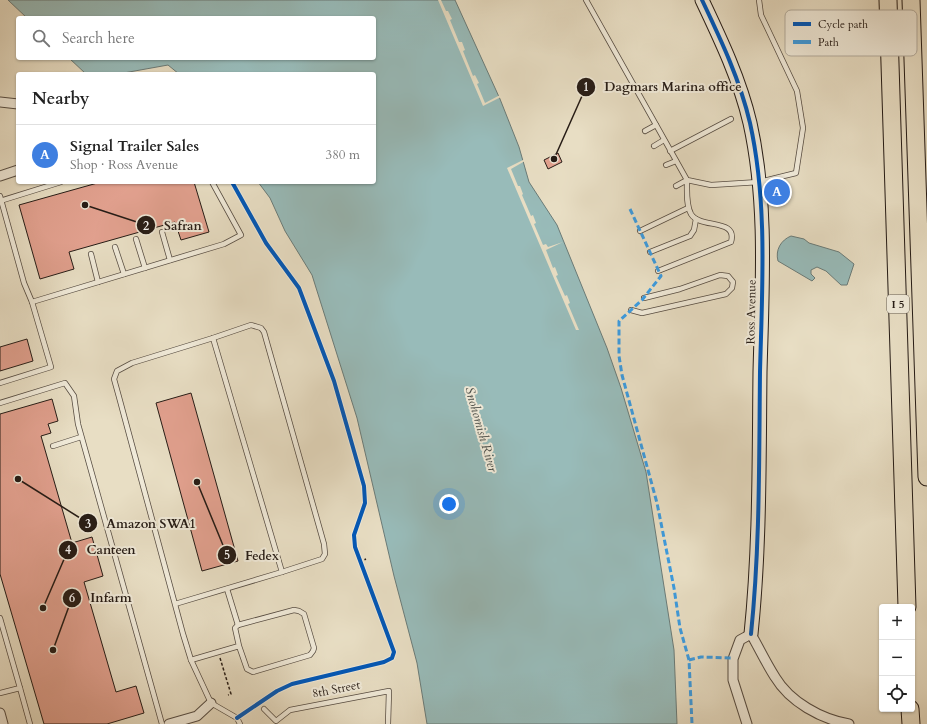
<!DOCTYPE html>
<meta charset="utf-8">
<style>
:root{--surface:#fff;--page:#f2f2f2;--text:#222;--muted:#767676;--line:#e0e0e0;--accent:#7c3aed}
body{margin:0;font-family:Cardo,serif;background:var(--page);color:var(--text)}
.controls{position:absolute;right:12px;bottom:12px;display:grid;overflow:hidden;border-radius:4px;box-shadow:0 1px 3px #0004}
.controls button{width:36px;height:36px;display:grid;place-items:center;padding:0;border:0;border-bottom:1px solid var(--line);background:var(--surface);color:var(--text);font:20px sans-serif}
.you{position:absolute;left:449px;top:504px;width:14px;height:14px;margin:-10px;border:3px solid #fff;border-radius:50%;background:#1a73e8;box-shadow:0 0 0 6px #1a73e833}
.badge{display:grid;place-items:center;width:26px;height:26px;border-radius:50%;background:var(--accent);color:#fff;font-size:13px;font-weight:700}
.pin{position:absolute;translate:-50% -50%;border:2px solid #fff;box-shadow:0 1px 4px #0006}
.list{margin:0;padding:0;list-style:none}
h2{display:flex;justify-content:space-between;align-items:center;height:52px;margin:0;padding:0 16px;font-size:17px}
h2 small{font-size:13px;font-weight:400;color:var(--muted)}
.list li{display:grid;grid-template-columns:26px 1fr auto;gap:12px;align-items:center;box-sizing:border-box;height:60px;padding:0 16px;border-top:1px solid var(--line)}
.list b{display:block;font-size:15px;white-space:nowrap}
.list p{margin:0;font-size:13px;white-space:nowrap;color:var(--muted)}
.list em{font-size:13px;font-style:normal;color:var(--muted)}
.icon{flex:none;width:22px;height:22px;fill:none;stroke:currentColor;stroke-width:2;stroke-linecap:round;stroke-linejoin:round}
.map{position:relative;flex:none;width:927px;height:724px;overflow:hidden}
.search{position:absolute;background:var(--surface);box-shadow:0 1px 3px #0004;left:16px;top:16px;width:360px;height:44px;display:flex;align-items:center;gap:10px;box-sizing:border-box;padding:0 14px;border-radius:4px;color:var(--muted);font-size:15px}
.panel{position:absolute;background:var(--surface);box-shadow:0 1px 3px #0004;left:16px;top:72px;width:360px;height:112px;border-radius:4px}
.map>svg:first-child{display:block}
.water{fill:#98bbb9;stroke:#6a7b78}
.pier{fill:#e8dec4}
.building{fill:#e1a08e;stroke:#261c16}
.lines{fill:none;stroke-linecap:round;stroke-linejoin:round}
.lane-casing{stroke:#564c42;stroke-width:6}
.street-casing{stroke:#564c42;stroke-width:11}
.secondary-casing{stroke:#261c16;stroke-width:15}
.highway-casing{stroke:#261c16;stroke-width:19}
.path{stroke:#261c16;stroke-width:1.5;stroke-dasharray:3 2;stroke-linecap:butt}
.lane{stroke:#f0ead9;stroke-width:4.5}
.street{stroke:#f0ead9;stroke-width:9}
.secondary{stroke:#f0ead9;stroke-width:13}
.highway{stroke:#e8dec4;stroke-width:17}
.quiet{stroke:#3c9bdf;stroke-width:3;stroke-dasharray:6 3;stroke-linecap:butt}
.cycleway-casing{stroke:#f0ead9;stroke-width:6}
.cycleway{stroke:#0057b8;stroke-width:4}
.labels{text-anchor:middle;stroke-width:4;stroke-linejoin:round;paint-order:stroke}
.shield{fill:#f0ead9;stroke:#635a50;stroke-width:1}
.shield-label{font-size:11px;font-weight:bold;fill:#261c16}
.street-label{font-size:12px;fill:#261c16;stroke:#f0ead9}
.water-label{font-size:13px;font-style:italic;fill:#484c47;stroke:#f0ead9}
.key{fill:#f0ead9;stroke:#b3ac9e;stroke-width:1}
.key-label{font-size:11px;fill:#261c16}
.leader{fill:none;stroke:#261c16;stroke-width:1.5}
.callout-dot{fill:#261c16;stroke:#f0ead9;stroke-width:1.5}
.mark-label{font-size:12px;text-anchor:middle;font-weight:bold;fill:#fff}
.callout-label{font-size:13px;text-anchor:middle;font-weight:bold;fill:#261c16;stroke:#f0ead9;stroke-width:4;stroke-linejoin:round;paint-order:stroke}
</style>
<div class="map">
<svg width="927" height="724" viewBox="0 0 927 724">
<rect width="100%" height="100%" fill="#e8dec4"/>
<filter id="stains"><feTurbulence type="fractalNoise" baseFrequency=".005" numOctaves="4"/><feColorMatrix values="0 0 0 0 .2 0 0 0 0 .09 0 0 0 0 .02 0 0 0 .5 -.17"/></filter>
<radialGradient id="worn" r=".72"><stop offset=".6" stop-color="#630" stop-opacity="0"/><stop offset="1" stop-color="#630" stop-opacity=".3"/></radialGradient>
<g class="water">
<path d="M8,0h447l45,99 19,48 10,35 28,43 50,123 14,40 25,84 28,178 3,74h-250l-10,-61 -23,-87 -37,-158 -45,-143 -27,-44 -15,-33 -12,-16h116v-108h-195l-11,-9 -50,9h-32l-17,-16h305v-40h-347z"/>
<path d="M791,236l13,3 5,4 30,9 15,12 -7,21h-6l-15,-14 -9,-4 -6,3v4l4,4 -3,3 -34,-20c-3,-11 3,-21 13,-25z"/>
</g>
<g class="pier">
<path d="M438,0h3l5,11h2l4,8 -2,1 9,22h3l3,8 -2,1 10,25 2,-1 4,8 -2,1 8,19 15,-8 1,2 -18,9z"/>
<path d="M525,159v2l-14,8 7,17h2l3,8 -1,1 9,21 2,-1 3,8 -2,1 9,21 3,-1 2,3 15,-5 -17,8 7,18 2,-1 3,8 -2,1 9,20 2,-1 3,8 -2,1 11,26h-3l-69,-162z"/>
</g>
<g class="building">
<path d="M558,153l4,9 -14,7 -4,-9z"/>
<path d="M101,182h93l15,50 -28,8 -6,-18 -106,30 5,17 -34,10 -21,-74z"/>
<path d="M27,339l6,22 -33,10v-24z"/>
<path d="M191,393l47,168 -36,10 -46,-168z"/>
<path d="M52,399l6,22 -10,3 3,9 -10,3 31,107 20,-6 11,39 -19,6 32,110 20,-6 8,27 -37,11h-63l-44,-150v-160z"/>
</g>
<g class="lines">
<defs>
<g id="lane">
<path d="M586,0l101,180 24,5 48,-3 37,-9 7,-45 -6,-37 -36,-76 -2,-15"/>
<path d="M645,131l11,-6"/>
<path d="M654,146l10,-6"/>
<path d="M670,151l61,-32"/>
<path d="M666,165l10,-4"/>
<path d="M0,196l24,87 8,19 192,-58 17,-9 -29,-53"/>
<path d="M0,201l61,-19"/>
<path d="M640,231l48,-23"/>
<path d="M162,232l8,28"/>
<path d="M136,239l9,29"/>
<path d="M115,247l9,27"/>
<path d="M650,252l40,-16 4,-6 2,-11"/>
<path d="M91,254l7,28"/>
<path d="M658,271l73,-29c7,-24 -31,-13 -40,-28 -5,-9 -4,-23 -4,-34l-11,6"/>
<path d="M631,310l11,3 84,-19 6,-6 1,-6 -5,-6 -8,-1 -40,14 -36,9"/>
<path d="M213,338l38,-13 10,3 3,4 60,212 1,10 -3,5 -40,13"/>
<path d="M0,383l51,-16 -19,-65"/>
<path d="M0,403l65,-20 9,13 4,28 84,300"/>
<path d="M53,446l28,-9"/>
<path d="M227,589l11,36"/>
<path d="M175,604l107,-32 -69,-234 -81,25 -15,8 -3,8 5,18 64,237 8,26 20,43 26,15 3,6"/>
<path d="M0,618l20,70 -20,5"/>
<path d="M191,660l48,-14 -4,-18 3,-3 56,-15 5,1 5,3 10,34 -1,3 -3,4 -57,17 -6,-3 -8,-23"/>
<path d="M20,688l10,36"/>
<path d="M264,709l12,12 14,-11 99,-19 -1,33"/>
</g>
<g id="street">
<path d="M0,102l18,2"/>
<path d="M0,176l18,-6"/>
<path d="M0,713l3,11"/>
<path d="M169,724l28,-8 14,-13"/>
<path d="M747,724l-14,-44v-21l7,-19 11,-6c8,14 15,29 24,43 15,25 46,42 74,47"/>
</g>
<path id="secondary" d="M702,0c19,40 38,80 48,123 18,81 12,167 10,249 -1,87 0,175 -9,262"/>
<g id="highway">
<path d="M888,0l19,607"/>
<path d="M911,0l16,477"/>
<path d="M910,709l1,15"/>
</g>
</defs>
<use href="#lane" class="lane-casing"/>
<use href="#street" class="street-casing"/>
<use href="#secondary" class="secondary-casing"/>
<use href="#highway" class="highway-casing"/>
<g class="path">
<path d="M360,562l6,-3"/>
<path d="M220,658l11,36 -3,1"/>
</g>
<use href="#lane" class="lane"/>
<use href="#street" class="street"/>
<use href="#secondary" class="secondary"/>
<use href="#highway" class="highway"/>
<g class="quiet">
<path d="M630,209l31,67 -19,24 -23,21v35l3,19 35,128 17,85 6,40 9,32 3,64"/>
<path d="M689,660l12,-3 32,1"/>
</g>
<defs>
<g id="cycleway">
<path d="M702,0c19,40 38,80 48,123 18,81 12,167 10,249 -1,87 0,175 -9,262"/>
<path d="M232,182l34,61 33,45 35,93 30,105 1,17 -11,32 1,12 39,105 -2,6 -8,4 -92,22 -15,7 -40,27"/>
</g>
</defs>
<use href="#cycleway" class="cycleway-casing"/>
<use href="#cycleway" class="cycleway"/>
</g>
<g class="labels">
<rect class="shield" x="887" y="295" width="22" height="18" rx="3"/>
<g class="shield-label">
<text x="898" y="308">I 5</text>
</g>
<g class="street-label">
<text transform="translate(751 312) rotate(-89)" y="4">Ross Avenue</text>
<text transform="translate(336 689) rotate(-11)" y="4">8th Street</text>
</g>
<g class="water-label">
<text transform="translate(482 429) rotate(74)" y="5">Snohomish River</text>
</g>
</g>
<rect x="785" y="10" width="132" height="46" rx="6" class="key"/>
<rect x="793" y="22" width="18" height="4" fill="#0057b8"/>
<rect x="793" y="40" width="18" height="4" fill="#3c9bdf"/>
<g class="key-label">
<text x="818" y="28">Cycle path</text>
<text x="818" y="46">Path</text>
</g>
<path class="leader" d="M554 159L586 87M85 205L146 225M18 479L88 523M43 608L68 550M197 482L227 555M53 650L72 598"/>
<g class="callout-dot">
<circle cx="554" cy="159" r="4"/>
<circle cx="85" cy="205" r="4"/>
<circle cx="18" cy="479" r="4"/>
<circle cx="43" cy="608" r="4"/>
<circle cx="197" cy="482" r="4"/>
<circle cx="53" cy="650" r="4"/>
<circle cx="586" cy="87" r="10"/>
<circle cx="146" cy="225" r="10"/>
<circle cx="88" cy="523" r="10"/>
<circle cx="68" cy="550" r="10"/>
<circle cx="227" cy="555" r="10"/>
<circle cx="72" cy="598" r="10"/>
</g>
<g class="mark-label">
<text x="586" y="91">1</text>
<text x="146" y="230">2</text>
<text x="88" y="528">3</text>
<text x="68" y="554">4</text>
<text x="227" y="559">5</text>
<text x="72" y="602">6</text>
</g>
<g class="callout-label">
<text x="673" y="91">Dagmars Marina office</text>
<text x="183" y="230">Safran</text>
<text x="151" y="528">Amazon SWA1</text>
<text x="111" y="554">Canteen</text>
<text x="262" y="560">Fedex</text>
<text x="111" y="602">Infarm</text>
</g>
<rect width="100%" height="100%" filter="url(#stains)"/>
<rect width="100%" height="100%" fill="url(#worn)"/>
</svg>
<div class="controls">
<button>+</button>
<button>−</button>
<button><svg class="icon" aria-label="locate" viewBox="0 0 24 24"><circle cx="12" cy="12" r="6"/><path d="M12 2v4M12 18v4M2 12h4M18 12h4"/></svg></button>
</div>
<div class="you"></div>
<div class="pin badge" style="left:777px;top:192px;background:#3f7fe0">A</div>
<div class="search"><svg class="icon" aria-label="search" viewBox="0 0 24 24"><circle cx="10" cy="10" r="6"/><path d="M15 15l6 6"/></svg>Search here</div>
<section class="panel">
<h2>Nearby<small></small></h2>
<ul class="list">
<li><span class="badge" style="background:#3f7fe0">A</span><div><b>Signal Trailer Sales</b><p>Shop · Ross Avenue</p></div><em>380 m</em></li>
</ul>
</section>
</div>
